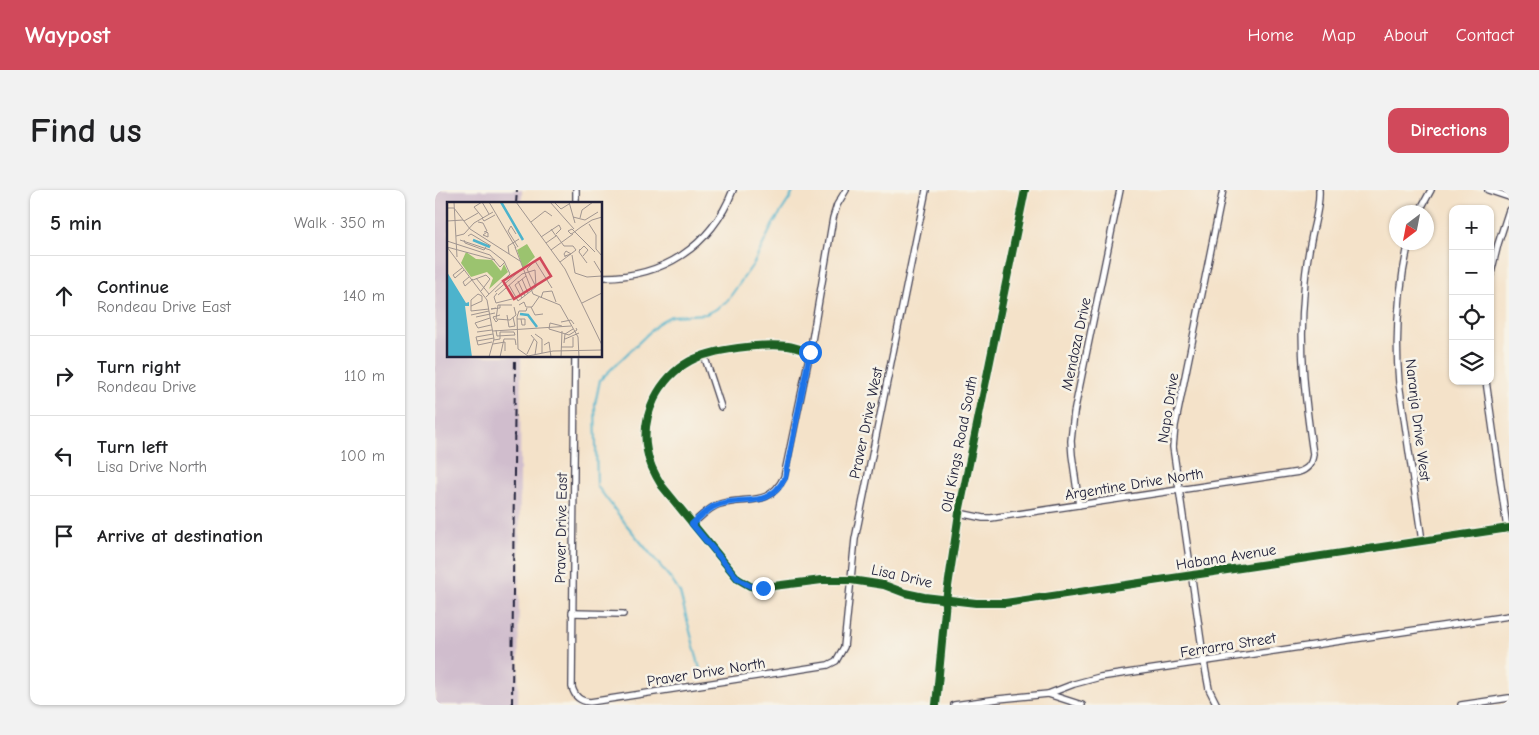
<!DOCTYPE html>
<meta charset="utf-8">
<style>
:root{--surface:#fff;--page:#f2f2f2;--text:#202124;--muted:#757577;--line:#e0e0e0;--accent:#d1495b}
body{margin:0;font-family:"Comic Neue",sans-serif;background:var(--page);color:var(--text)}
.controls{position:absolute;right:15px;top:15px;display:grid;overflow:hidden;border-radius:10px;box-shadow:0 1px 4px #0004}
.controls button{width:45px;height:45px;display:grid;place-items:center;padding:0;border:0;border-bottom:1px solid var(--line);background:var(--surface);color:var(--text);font:25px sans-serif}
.compass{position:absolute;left:954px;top:15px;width:45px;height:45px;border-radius:50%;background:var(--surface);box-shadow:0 1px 4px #0004;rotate:212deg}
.stop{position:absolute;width:15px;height:15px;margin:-11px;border:4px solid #1a73e8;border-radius:50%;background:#fff}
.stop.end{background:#1a73e8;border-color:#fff;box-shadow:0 1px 5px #0008}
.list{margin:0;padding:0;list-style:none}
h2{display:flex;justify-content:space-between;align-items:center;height:65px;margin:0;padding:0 20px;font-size:21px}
h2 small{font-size:16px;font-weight:400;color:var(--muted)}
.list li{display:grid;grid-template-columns:32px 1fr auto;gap:15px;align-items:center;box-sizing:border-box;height:80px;padding:0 20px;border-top:1px solid var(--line)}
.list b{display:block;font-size:19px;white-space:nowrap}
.list p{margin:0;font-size:16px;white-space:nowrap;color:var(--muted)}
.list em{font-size:16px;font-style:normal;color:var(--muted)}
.icon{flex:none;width:28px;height:28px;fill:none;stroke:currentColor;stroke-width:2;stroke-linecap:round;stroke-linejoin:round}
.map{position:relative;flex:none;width:1074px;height:515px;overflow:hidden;border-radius:10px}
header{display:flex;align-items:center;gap:30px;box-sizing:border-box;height:70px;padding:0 25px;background:var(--accent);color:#fff}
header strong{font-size:24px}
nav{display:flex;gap:28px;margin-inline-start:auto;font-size:18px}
.intro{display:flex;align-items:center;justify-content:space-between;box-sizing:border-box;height:120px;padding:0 30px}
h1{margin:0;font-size:35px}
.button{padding:12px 22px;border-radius:10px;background:var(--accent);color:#fff;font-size:18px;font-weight:700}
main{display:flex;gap:30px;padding:0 30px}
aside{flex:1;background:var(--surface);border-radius:10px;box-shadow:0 1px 4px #0004}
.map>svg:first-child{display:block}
.industrial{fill:#d0bdcd}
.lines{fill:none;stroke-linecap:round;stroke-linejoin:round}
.stream{stroke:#4db3cc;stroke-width:2}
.minor-casing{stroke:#423f50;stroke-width:8}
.tertiary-casing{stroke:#423f50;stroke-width:9}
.minor{stroke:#fff;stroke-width:5.5}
.tertiary{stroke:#fff;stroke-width:7}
.rail{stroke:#22223b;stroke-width:2;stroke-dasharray:8 4;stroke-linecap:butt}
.cycleway-casing{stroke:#f7f3e8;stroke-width:11}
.cycleway{stroke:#1b5e20;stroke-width:8}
.route{stroke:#1a73e8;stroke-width:6}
.labels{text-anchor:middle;stroke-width:5;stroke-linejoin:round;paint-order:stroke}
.street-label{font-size:15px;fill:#22223b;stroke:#f7f3e8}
.inset-river{fill:none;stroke:#4db3cc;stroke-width:2.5}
.inset-road{fill:none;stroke:#a09590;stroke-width:1}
.view{fill:#d1495b;fill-opacity:0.15;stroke:#d1495b;stroke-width:2.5}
.inset-edge{fill:none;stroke:#22223b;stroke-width:2.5}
</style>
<header>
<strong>Waypost</strong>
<nav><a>Home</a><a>Map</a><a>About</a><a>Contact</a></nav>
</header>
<div class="intro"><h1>Find us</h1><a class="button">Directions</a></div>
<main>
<aside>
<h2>5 min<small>Walk · 350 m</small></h2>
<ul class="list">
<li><svg class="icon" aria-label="ahead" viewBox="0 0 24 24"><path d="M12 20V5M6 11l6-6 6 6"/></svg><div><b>Continue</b><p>Rondeau Drive East</p></div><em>140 m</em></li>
<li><svg class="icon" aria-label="right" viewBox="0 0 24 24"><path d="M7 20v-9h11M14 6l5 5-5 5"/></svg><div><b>Turn right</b><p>Rondeau Drive</p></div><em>110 m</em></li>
<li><svg class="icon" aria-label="left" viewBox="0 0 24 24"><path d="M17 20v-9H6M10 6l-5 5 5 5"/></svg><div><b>Turn left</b><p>Lisa Drive North</p></div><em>100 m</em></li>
<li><svg class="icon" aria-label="arrive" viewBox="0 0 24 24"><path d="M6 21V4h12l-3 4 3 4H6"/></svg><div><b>Arrive at destination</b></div></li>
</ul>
</aside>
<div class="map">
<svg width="1074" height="515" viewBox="0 0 1074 515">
<rect width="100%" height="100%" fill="#f7f3e8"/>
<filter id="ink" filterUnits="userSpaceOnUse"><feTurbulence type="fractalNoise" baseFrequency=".02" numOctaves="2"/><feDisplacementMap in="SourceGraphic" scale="10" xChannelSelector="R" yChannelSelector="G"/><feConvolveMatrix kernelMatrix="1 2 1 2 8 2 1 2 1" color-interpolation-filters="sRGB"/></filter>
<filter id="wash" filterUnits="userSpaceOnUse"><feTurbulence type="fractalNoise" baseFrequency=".0096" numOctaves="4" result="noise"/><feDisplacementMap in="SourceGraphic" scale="20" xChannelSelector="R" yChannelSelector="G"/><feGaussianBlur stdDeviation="1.12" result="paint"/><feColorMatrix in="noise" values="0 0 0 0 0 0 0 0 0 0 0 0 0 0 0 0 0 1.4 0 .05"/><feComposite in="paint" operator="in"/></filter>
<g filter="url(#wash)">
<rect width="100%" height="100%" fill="#f4e2c9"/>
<path class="industrial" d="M0,0h87v14h-73v152h72l-3,349h-83z"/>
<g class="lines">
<path class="stream" d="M266,483l-21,-80 -9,-14 -46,-56 -28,-37 -2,-82 5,-24 60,-58 11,-6 35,-2 10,-5 11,-8 27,-38 19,-39 17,-26 4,-8"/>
</g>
</g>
<g filter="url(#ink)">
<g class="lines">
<defs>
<g id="minor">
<path d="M1053,0l21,7"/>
<path d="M141,14v-14"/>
<path d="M984,22l12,-22"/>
<path d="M974,52c-11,47 -14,94 -10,141l23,158"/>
<path d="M166,87c61,1 110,-30 132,-87"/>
<path d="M1055,87l8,-33 11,-34"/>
<path d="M375,162c-7,-2 -15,-5 -22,-6 -24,-3 -76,3 -98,15 -31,17 -50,55 -43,90 2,13 8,24 15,35l76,93 12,7 7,2 65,-8h29l33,5 21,8 19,4 52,6h29l504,-75"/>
<path d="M269,165l17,52"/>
<path d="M140,166l-3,331c3,10 8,14 18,15l238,-37 8,-4 8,-14 11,-108 71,-349"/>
<path d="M1051,191l21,147"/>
<path d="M644,315l-7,-50 -1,-14 3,-28 46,-223"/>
<path d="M524,323l24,5h8l308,-46c9,-3 13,-8 14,-18 -8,-54 -14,-106 -9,-161 1,-19 4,-39 8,-58 3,-15 8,-29 7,-45"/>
<path d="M257,334c9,-7 17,-17 28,-20 27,-8 49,4 64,-27l26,-125 23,-134 4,-13 9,-15"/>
<path d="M137,423l51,1"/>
<path d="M613,504l34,11"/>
<path d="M519,515l44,-6 50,-5 26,-10 26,-7 409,-61"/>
<path d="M782,515l-8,-16 -5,-27 -31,-215 2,-21 48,-236"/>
<path d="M1026,515l48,-7"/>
</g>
<path id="tertiary" d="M501,515l10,-105 13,-87 66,-323"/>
</defs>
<use href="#minor" class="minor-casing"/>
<use href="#tertiary" class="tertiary-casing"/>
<use href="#minor" class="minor"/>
<use href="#tertiary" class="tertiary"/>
<g class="rail">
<path d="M81,14l1,-14"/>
<path d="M77,515l3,-349"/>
</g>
<defs>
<g id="cycleway">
<path d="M375,162c-7,-2 -15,-5 -22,-6 -24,-3 -76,3 -98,15 -31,17 -50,55 -43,90 2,13 8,24 15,35l76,93 12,7 7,2 65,-8h29l33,5 21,8 19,4 52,6h29l504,-75"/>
<path d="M501,515l10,-105 13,-87 66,-323"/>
</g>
</defs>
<use href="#cycleway" class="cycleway-casing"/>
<use href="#cycleway" class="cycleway"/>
</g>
</g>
<g class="lines" filter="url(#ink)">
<path class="route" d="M328,398l-13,-2 -12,-7 -46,-55c8,-7 17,-17 28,-20 28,-8 48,5 65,-26l25,-126"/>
</g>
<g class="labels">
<g class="street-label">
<text transform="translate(641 154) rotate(-78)" y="5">Mendoza Drive</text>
<text transform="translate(733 218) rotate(-81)" y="5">Napo Drive</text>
<text transform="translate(983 230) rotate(83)" y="5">Naranja Drive West</text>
<text transform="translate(431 233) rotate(-78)" y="5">Praver Drive West</text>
<text transform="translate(524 254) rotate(-79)" y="5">Old Kings Road South</text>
<text transform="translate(699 294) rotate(-9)" y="5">Argentine Drive North</text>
<text transform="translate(126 338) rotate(-89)" y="5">Praver Drive East</text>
<text transform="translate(791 367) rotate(-9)" y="5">Habana Avenue</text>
<text transform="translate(467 386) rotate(13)" y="5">Lisa Drive</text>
<text transform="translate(793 455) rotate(-9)" y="5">Ferrarra Street</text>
<text transform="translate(271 482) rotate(-9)" y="5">Praver Drive North</text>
</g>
</g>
<g transform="translate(12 12)">
<rect width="155" height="155" fill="#f4e2c9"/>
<path d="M80,42l8,13 -12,11 -6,-18zM19,50l10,7 16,1 9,11 3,-7 4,8 -19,17 4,-11 -6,-6 -16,5 -10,-14z" fill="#9bc36f"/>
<path d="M0,70l19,31 3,-1v4h-4l7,51h-25z" fill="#4db3cc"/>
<path class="inset-river" d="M54,0l22,38M26,38l17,7M73,112l8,1 9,12"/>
<path class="inset-road" d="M7,0l3,55M42,0l27,46M69,0l49,67 37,76M103,0l24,27M107,0l7,7 8,-5M122,0l6,21M0,6h7l16,21 50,32M126,15l12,3 13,-8M35,16l2,3 11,-6M36,16l-9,-11 8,-5 7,12M133,16l2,-8 11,-8M0,19l16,-1M17,19l14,-8M31,20l5,1 4,8 -3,1M84,20l14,-11 7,5M142,22l7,11v14l6,7M61,29l10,16M61,29l3,-5 5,8M41,31v4l-5,-2 4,-3zM109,33l8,11h9l3,4 -16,12M9,34l8,-2 10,-11 19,-11M21,34l3,-2 20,12M94,35l18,-12 2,4 -5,5M13,38l30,10 14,11 6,13M17,38l1,3 19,7 2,-3M0,39l43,14 10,12 5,-5M99,41l10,-7 -5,-7M0,45l48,13M0,45l40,53 7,39 -5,18M68,45l18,47 27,11 18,32 1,20M133,47l-1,3 8,11M104,48l22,-16M132,49l5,-5 4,4 -5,6M148,50l-23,-23 -4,2 3,3 2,-1 8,-6 11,-7 10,-3M62,52l-1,-8 11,-7M125,53l3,18M118,54l6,-2 -5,-3 -2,3 1,2v1M147,59l8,13M15,66l-9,7 2,3 9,-8M88,68l1,17M128,71l12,4 15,-1M22,75l-6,5 2,4 8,-7M29,76l13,16M75,77l6,14M26,78l13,-5 4,4 -9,12M71,79l7,15M62,83l9,16 18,-14M89,85l-9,-18 8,-8 17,27M48,90l27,-23M50,91l-3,4 2,6 20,-5M51,93l24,-21 13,-4M35,94l-4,-2 -7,6v11l18,-2M39,95l24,-23M75,96l-7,-13 11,-9M94,96l2,-6 9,-1 4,11M135,101l20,-10M65,103h-14l-2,14 14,1 6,-5 -2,-8M72,103l5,-3 2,5h6l7,-10M24,104l11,-5v-5M84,105l4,8 8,-1M49,106l-5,1 9,-1v-3M80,106l-1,3h-7l-2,6 1,32 10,7M24,113l18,-4M60,113l2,12 6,-1 -2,-9M29,115l19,-4M43,116l-15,5 3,5 13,-3M70,117h8v6h-3l-1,-6M51,118l-2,2 -3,-5 7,-2M114,120l10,-2 3,4M115,124l-12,-3 -1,6 20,6 8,-5 -1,-2M49,128l1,6 18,-1M46,129l78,-5M30,130l15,-2M88,132l7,5v14M84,133l6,7 -2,13M118,137l14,-6M47,138l6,-1v-7h14l1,3M30,139l17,-3M45,140l-14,3 -2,-8 17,-3M117,141l1,-9 8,-5M46,142l12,-2v9M97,143l5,-3 2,15M114,145h12v-10M80,152l7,-15M53,155l4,-18h11l1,6M76,155l30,-6 49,-1M114,155l1,-26"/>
<path class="view" d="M93,56l11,18 -37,23 -11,-18z"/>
<rect width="155" height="155" class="inset-edge"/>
</g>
</svg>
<div class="controls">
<button>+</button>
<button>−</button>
<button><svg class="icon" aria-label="locate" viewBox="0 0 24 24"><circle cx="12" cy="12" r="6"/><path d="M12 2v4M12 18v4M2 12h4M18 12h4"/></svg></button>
<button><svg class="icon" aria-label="layers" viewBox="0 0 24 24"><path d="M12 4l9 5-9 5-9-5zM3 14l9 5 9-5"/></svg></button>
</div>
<svg class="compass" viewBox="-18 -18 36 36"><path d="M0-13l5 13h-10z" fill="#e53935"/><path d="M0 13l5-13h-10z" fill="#757577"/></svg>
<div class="stop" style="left:375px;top:162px"></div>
<div class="stop end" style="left:328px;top:398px"></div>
</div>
</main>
